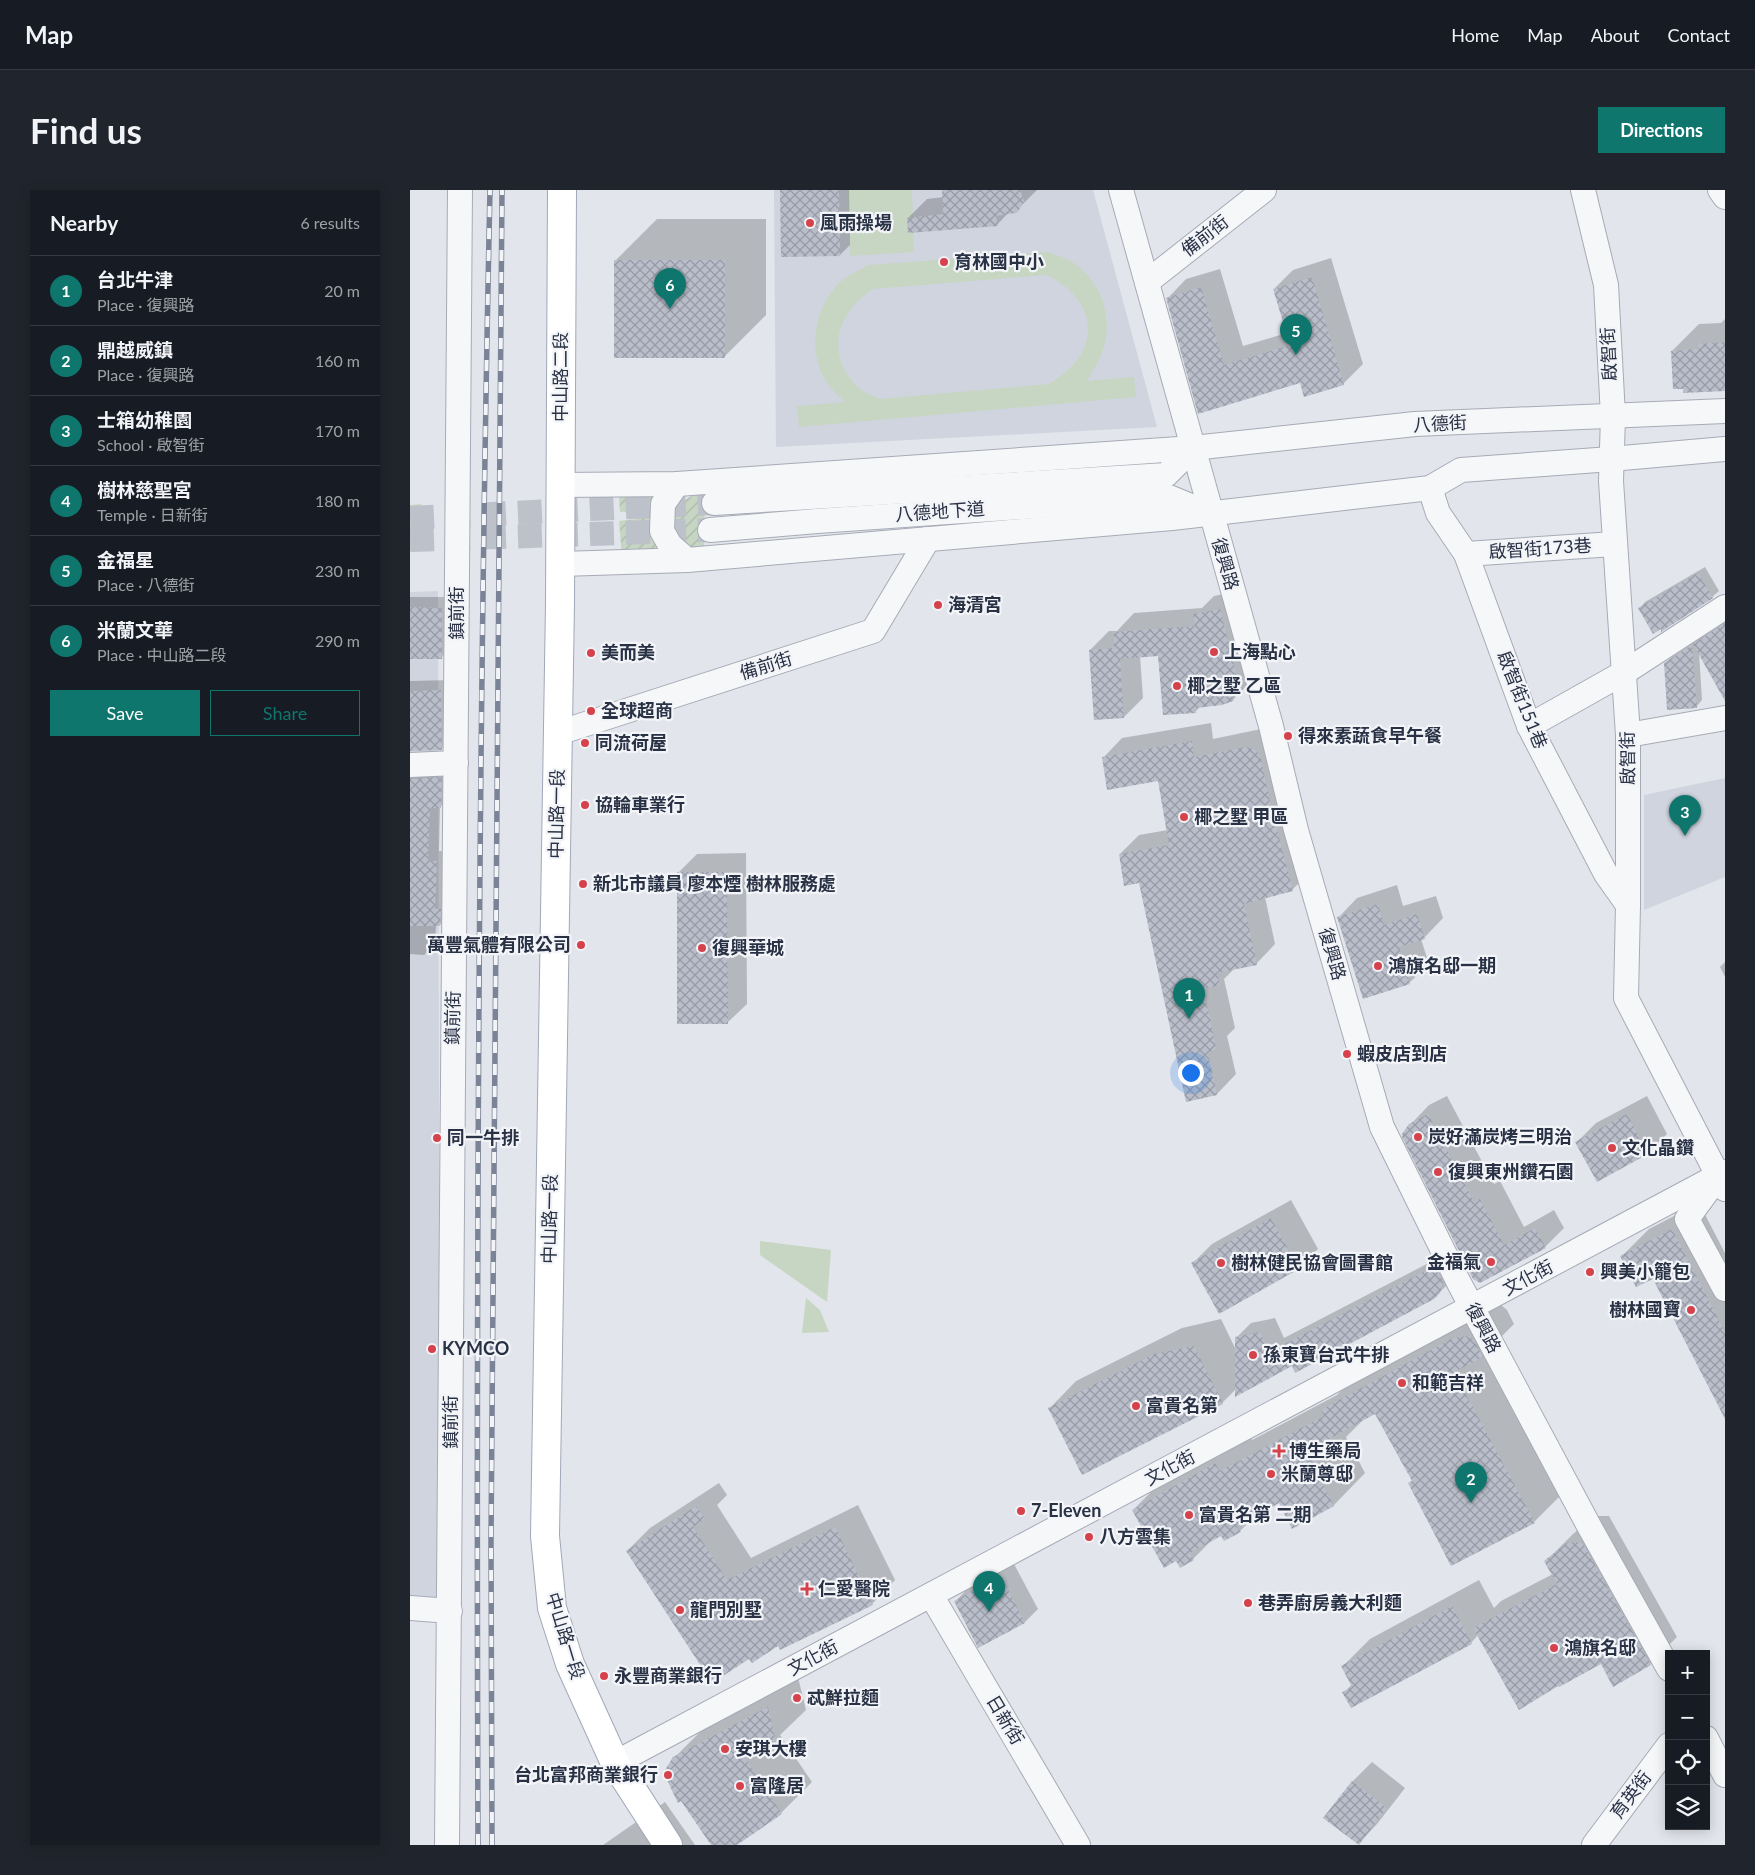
<!DOCTYPE html>
<meta charset="utf-8">
<style>
:root{--surface:#171b24;--page:#20242c;--text:#f1f3f6;--muted:#9ea1a6;--line:#363941;--accent:#0f766e}
body{margin:0;font-family:Lato,"Noto Sans TC",sans-serif;background:var(--page);color:var(--text)}
.controls{position:absolute;right:15px;bottom:15px;display:grid;overflow:hidden;border-radius:0px;box-shadow:0 2px 12px #0003}
.controls button{width:45px;height:45px;display:grid;place-items:center;padding:0;border:0;border-bottom:1px solid var(--line);background:var(--surface);color:var(--text);font:25px sans-serif}
.you{position:absolute;left:780px;top:882px;width:18px;height:18px;margin:-12px;border:4px solid #fff;border-radius:50%;background:#1a73e8;box-shadow:0 0 0 8px #1a73e833}
.badge{display:grid;place-items:center;width:32px;height:32px;border-radius:50%;background:var(--accent);color:#fff;font-size:16px;font-weight:700}
.pin{position:absolute;translate:-50% -41px;filter:drop-shadow(0 1px 2px #0008)}
.pin::after{content:'';position:absolute;top:26px;width:18px;height:15px;background:inherit;clip-path:polygon(0 0,100% 0,50% 100%)}
.list{margin:0;padding:0;list-style:none}
h2{display:flex;justify-content:space-between;align-items:center;height:65px;margin:0;padding:0 20px;font-size:21px}
h2 small{font-size:16px;font-weight:400;color:var(--muted)}
.list li{display:grid;grid-template-columns:32px 1fr auto;gap:15px;align-items:center;box-sizing:border-box;height:70px;padding:0 20px;border-top:1px solid var(--line)}
.list b{display:block;font-size:19px;white-space:nowrap}
.list p{margin:0;font-size:16px;white-space:nowrap;color:var(--muted)}
.list em{font-size:16px;font-style:normal;color:var(--muted)}
.actions{display:flex;gap:10px;padding:15px 20px}
.actions a{flex:1;padding:11px 0;border:1px solid var(--accent);border-radius:0px;text-align:center;font-size:18px;color:var(--accent)}
.actions .main{background:var(--accent);color:#fff}
.icon{flex:none;width:28px;height:28px;fill:none;stroke:currentColor;stroke-width:2;stroke-linecap:round;stroke-linejoin:round}
.map{position:relative;flex:none;width:1315px;height:1655px;overflow:hidden;border-radius:0px}
header{display:flex;align-items:center;gap:30px;box-sizing:border-box;height:70px;padding:0 25px;background:var(--surface);border-bottom:1px solid var(--line)}
header strong{font-size:24px}
nav{display:flex;gap:28px;margin-inline-start:auto;font-size:18px}
.intro{display:flex;align-items:center;justify-content:space-between;box-sizing:border-box;height:120px;padding:0 30px}
h1{margin:0;font-size:35px}
.button{padding:12px 22px;border-radius:0px;background:var(--accent);color:#fff;font-size:18px;font-weight:700}
main{display:flex;gap:30px;padding:0 30px}
aside{flex:1;background:var(--surface);border-radius:0px;box-shadow:0 2px 12px #0003}
.map>svg:first-child{display:block}
.built{fill:#d0d4de}
.grass{fill:url(#grass-tufts)}
.park{fill:#c6d6c3;fill-rule:evenodd}
.garden{fill:url(#garden-furrows)}
.shadow{fill:#0003}
.building{fill:url(#building-cross-hatch)}
.lines{fill:none;stroke-linecap:round;stroke-linejoin:round}
.minor-tunnel{stroke:#bdc1ca;stroke-width:24;stroke-dasharray:24 12;stroke-linecap:butt}
.minor-casing{stroke:#a7abb6;stroke-width:26}
.major-casing{stroke:#a1a8b8;stroke-width:30}
.minor{stroke:#f6f7f9;stroke-width:24}
.major{stroke:#fff;stroke-width:28}
.rail-casing{stroke:#7b8396;stroke-width:5.5}
.rail{stroke:#f2f4f8;stroke-width:4;stroke-dasharray:11;stroke-linecap:butt}
.poi-dot{fill:#d6424b;stroke:#f2f4f8;stroke-width:2}
.labels{text-anchor:middle;stroke-width:4.5;stroke-linejoin:round;paint-order:stroke}
.poi-label{font-size:18px;font-weight:bold;fill:#293145;stroke:#f2f4f8;text-anchor:start}
.street-label{font-size:18px;fill:#293145;stroke:#f2f4f8}
</style>
<header>
<strong>Map</strong>
<nav><a>Home</a><a>Map</a><a>About</a><a>Contact</a></nav>
</header>
<div class="intro"><h1>Find us</h1><a class="button">Directions</a></div>
<main>
<aside>
<h2>Nearby<small>6 results</small></h2>
<ul class="list">
<li><span class="badge">1</span><div><b>台北牛津</b><p>Place · 復興路</p></div><em>20 m</em></li>
<li><span class="badge">2</span><div><b>鼎越威鎮</b><p>Place · 復興路</p></div><em>160 m</em></li>
<li><span class="badge">3</span><div><b>士箱幼稚園</b><p>School · 啟智街</p></div><em>170 m</em></li>
<li><span class="badge">4</span><div><b>樹林慈聖宮</b><p>Temple · 日新街</p></div><em>180 m</em></li>
<li><span class="badge">5</span><div><b>金福星</b><p>Place · 八德街</p></div><em>230 m</em></li>
<li><span class="badge">6</span><div><b>米蘭文華</b><p>Place · 中山路二段</p></div><em>290 m</em></li>
</ul>
<div class="actions"><a class="main">Save</a><a>Share</a></div>
</aside>
<div class="map">
<svg width="1315" height="1655" viewBox="0 0 1315 1655">
<defs>
<pattern id="grass-tufts" width="24" height="20" patternUnits="userSpaceOnUse" patternTransform="scale(1.25)"><rect width="24" height="20" fill="#c6d6c3"/><path d="M3 7l-1-3M5 7V3M7 7l1-3M15 17l-1-3M17 17v-4M19 17l1-3" fill="none" stroke="#aab8a9"/></pattern>
<pattern id="garden-furrows" width="10" height="10" patternUnits="userSpaceOnUse" patternTransform="scale(1.25)"><rect width="10" height="10" fill="#c6d6c3"/><path d="M-1 1l2-2M0 10L10 0M9 11l2-2" fill="none" stroke="#aab8a9"/></pattern>
<pattern id="building-cross-hatch" width="8" height="8" patternUnits="userSpaceOnUse" patternTransform="scale(1.25)"><rect width="8" height="8" fill="#b9beca"/><path d="M0 0l8 8M0 8l8-8" fill="none" stroke="#969ba6"/></pattern>
</defs>
<rect width="100%" height="100%" fill="#e2e5eb"/>
<g class="built">
<path d="M364,0h319l64,237 -381,20z"/>
<path d="M28,401l2,1007h-30v-1006z"/>
<path d="M1315,588v99l-81,33v-115z"/>
</g>
<path class="grass" d="M11,314l1,46h-12v-45z"/>
<g class="park">
<path d="M438,0h64l2,62 -64,4z"/>
<path d="M637,62c8,3 18,5 25,10 28,17 41,53 32,84 -3,13 -11,24 -17,35l47,-4 2,20 -337,30 -2,-21 48,-4c-9,-8 -16,-15 -22,-26 -17,-33 -5,-80 25,-100 7,-4 14,-7 21,-11zM637,85c55,28 54,79 2,109l-169,15c-6,-3 -12,-5 -17,-8 -9,-5 -13,-13 -18,-20 -17,-32 0,-64 28,-82z"/>
<path d="M350,1051l71,9 -4,52 -67,-47z"/>
<path d="M396,1108l14,12 9,22 -27,1z"/>
</g>
<g class="garden">
<path d="M295,301l-1,64 -13,-1 -20,-18c0,-29 7,-36 34,-45z"/>
<path d="M245,305l1,59 -34,3 -3,-36 18,-2v-8l-17,1 -1,-15z"/>
</g>
<g class="shadow">
<path d="M372,0h67l1,55 -10,10z"/>
<path d="M533,0h94l-22,22 -7,1 -11,12 -89,-7 19,-19 17,-2z"/>
<path d="M247,29h109v96l-42,42 -108,-97z"/>
<path d="M921,68l32,106 -20,20 -42,-2 -102,31 -32,-114 19,-20 34,-10 23,77 44,-13 -13,-44 19,-19z"/>
<path d="M1315,129v71l-53,-39 27,-27 22,-1z"/>
<path d="M1295,377l14,24 -7,6 -73,12 6,-7z"/>
<path d="M829,401l13,90 -20,19 -31,6 -5,5 -37,-56 -19,1 3,42 -19,19 -34,-67 19,-19h8l17,-18 68,-5 12,-12z"/>
<path d="M0,407h43l-1,50 -11,11h-31z"/>
<path d="M1315,432v74l-26,-44 3,48 -6,7 -31,-43 7,-7z"/>
<path d="M43,490l-1,58 -11,11 -31,1v-69z"/>
<path d="M801,533l2,16 53,-11 45,143 -19,19 -27,7 10,47 -19,20 -21,4 -11,11 11,49 -8,8 9,38 -19,20 -30,6 -47,-218 -20,-28 19,-19 29,-5 -9,-51 -56,-21 19,-20z"/>
<path d="M0,573l42,4v29l-12,11 -1,44h8l4,63 -11,11h-4l-1,19 -11,11 -14,-1z"/>
<path d="M336,663l1,151 -20,19 -49,-150 19,-19z"/>
<path d="M987,695l6,21 33,-10 7,22 -19,20 -3,1 8,25 -20,19 -71,-65 19,-20z"/>
<path d="M1315,772v15l-5,-10z"/>
<path d="M1037,906l47,88 6,-3 24,46 30,-17 10,18 -19,19 -65,34 -70,-156 19,-20z"/>
<path d="M1237,906l20,38 -19,19 -71,-11 19,-19z"/>
<path d="M881,1010l27,49 -20,19 -78,44 -27,-49 19,-19z"/>
<path d="M1289,1013l26,50v163l-72,-139 -31,-21 27,-27z"/>
<path d="M1036,1064l9,23 -16,16 -147,71 -56,25 -14,14 -172,5 26,-27 106,-53 39,-9 15,31v-12l15,-15 24,-5 9,20z"/>
<path d="M1091,1115l6,5 7,14 -24,24 76,142 -32,32 -124,-39 3,-3 -38,-67 -12,7 -17,17 19,36 -31,32 -41,22 -14,-25 -22,12 -17,17 -18,3 -8,4 -21,21h-17l-43,-49 32,-32 83,-46 4,8 85,-45 17,-17 132,-71z"/>
<path d="M309,1293l8,12 -10,10 34,53 107,-53 37,75 -23,24 -93,40 -152,-93 23,-23z"/>
<path d="M1185,1326h14l68,121 -27,27 -49,-1 -123,-28 -7,8 -127,50 8,-9 -9,-18 27,-27 109,-59 15,28 7,-7 52,-27 -7,-13 27,-27z"/>
<path d="M604,1374l24,45 -13,13 -46,24 -24,-44 13,-14z"/>
<path d="M388,1487l8,33 -26,25 32,47 -31,31 -46,32h-23l-38,-87 31,-31z"/>
<path d="M962,1572l33,26 -28,36 -19,20 -33,-26 28,-37z"/>
<path d="M255,1612l30,43h-92z"/>
</g>
<g class="building">
<path d="M370,0h59l1,66 -59,1z"/>
<path d="M532,0h78l4,11 -5,9 -3,3 -20,3 2,10 -90,7 -1,-15 36,-4z"/>
<rect x="204" y="70" width="111" height="98"/>
<path d="M902,87l32,108 -40,12 -4,-14 -102,31 -32,-116 35,-11 23,78 66,-20 -17,-56z"/>
<path d="M1315,152v49l-42,2v-4h-10l-2,-38 28,-2 -1,-5z"/>
<path d="M1288,383l15,25 -52,34v-3l-8,5 -15,-26z"/>
<path d="M0,417l32,1v51h-32z"/>
<path d="M810,419l20,80 -7,12 -11,4 -26,3v5l-33,2 -5,-59 -38,3 4,59 -30,2 -5,-70 25,-2v-16l81,-6 -2,-12z"/>
<path d="M1315,433v78l-32,-57z"/>
<path d="M1282,455l5,63 -30,2 -3,-47z"/>
<path d="M31,500l1,60 -32,1v-60z"/>
<path d="M782,551l2,16 52,-10 10,3 5,9 10,48 22,84 -49,13 13,61 -40,8 3,12 -16,4 12,60 -8,4 9,42 -31,7 -47,-219 -15,3 -5,-32 50,-9 -11,-64 -51,9 -5,-33z"/>
<path d="M32,587l-1,31h-11l-2,53h9l-2,48h6l-1,17h-30v-147z"/>
<path d="M267,682h50l1,152h-51z"/>
<path d="M968,714l6,21 33,-11 8,25 -26,8 11,37 -47,15 -26,-82z"/>
<path d="M1018,924l46,88 6,-3 24,46 31,-17 11,20 -66,35 -7,-4 -71,-142v-3l7,-10z"/>
<path d="M1217,924l21,40 -51,28 -22,-40z"/>
<path d="M861,1028l28,51 -80,45 -28,-51z"/>
<path d="M1262,1039l53,103v87l-72,-140 -17,8 -16,-31z"/>
<path d="M1026,1077l7,15 -3,11 -6,6 -139,74 -3,-7 -57,31v-60l25,-5 9,20 162,-84 1,1z"/>
<path d="M1059,1146l6,6 8,15 -29,15 81,151 -84,43 -43,-83 4,-2 -37,-67 -50,27 7,12 -20,11 22,42 -42,23 -13,-26 -42,24 4,5 -17,9 -3,-5 -31,17 4,7 -14,8 -4,-7 -12,7 -32,-58 83,-47 5,8 104,-55 -3,-6 132,-72z"/>
<path d="M784,1156l29,58 -141,71 -34,-67 106,-54z"/>
<path d="M286,1316l9,13 -12,8 34,53 108,-53 38,78 -93,45 -2,-4 -26,17 -3,-4 -37,24 -86,-132z"/>
<path d="M1172,1352l69,123 -38,22 -12,-23 -42,23 -1,-1 -39,24 -46,-82 84,-44 -13,-23 23,-18z"/>
<path d="M591,1386l24,47 -47,25 -24,-47z"/>
<path d="M1042,1416l20,38 -121,64 -9,-16 10,-5 -11,-21z"/>
<path d="M358,1517l8,35 -30,18 36,54 -45,31h-26l-30,-44 -3,2 -10,-21 -3,-12 8,-13z"/>
<path d="M942,1591l35,27 -28,37 -36,-27z"/>
</g>
<g class="lines">
<g class="minor-tunnel">
<path d="M0,328l304,-15"/>
<path d="M0,350l300,-10"/>
</g>
<defs>
<g id="minor">
<path d="M711,0l150,536 25,104 86,297 77,156 130,243 80,143"/>
<path d="M1173,0l23,95 7,131 -2,65 17,254v170l-2,93 99,191"/>
<path d="M1310,0l5,7"/>
<path d="M737,92l117,-92"/>
<path d="M267,294l-14,20 -1,27 8,14 17,15"/>
<path d="M150,295l117,-1 516,-36 222,-24 310,-13"/>
<path d="M1020,298l8,25 28,41 63,172 77,148 22,31"/>
<path d="M304,313l452,-28 27,-27"/>
<path d="M300,340l107,-9 352,-24 39,16"/>
<path d="M1056,364l148,-10"/>
<path d="M151,374l126,-4 485,-42 258,-30 31,-18 150,-11 114,-10"/>
<path d="M1119,536l96,-54 100,-65"/>
<path d="M148,543l315,-102 55,-92"/>
<path d="M1218,545l97,-17"/>
<path d="M0,575l46,-2"/>
<path d="M1304,992l-27,37 38,70"/>
<path d="M521,1405l147,250"/>
<path d="M0,1418l40,3"/>
<path d="M1296,1548l19,37"/>
<path d="M205,1573l1110,-591"/>
<path d="M37,1655l13,-1655"/>
<path d="M1184,1655l75,-100"/>
</g>
<path id="major" d="M152,0l-2,413 -15,933 7,72 18,56 45,99 53,82"/>
</defs>
<use href="#minor" class="minor-casing"/>
<use href="#major" class="major-casing"/>
<use href="#minor" class="minor"/>
<use href="#major" class="major"/>
<defs>
<g id="rail">
<path d="M68,1655c-2,-552 0,-1103 12,-1655"/>
<path d="M82,1655l-1,-303 11,-1352"/>
</g>
</defs>
<use href="#rail" class="rail-casing"/>
<use href="#rail" class="rail"/>
</g>
<g class="poi-dot">
<circle cx="400" cy="33" r="5"/>
<circle cx="534" cy="72" r="5"/>
<circle cx="528" cy="415" r="5"/>
<circle cx="804" cy="462" r="5"/>
<circle cx="181" cy="463" r="5"/>
<circle cx="767" cy="496" r="5"/>
<circle cx="181" cy="521" r="5"/>
<circle cx="878" cy="546" r="5"/>
<circle cx="175" cy="553" r="5"/>
<circle cx="175" cy="615" r="5"/>
<circle cx="774" cy="627" r="5"/>
<circle cx="173" cy="694" r="5"/>
<circle cx="171" cy="755" r="5"/>
<circle cx="292" cy="758" r="5"/>
<circle cx="968" cy="776" r="5"/>
<circle cx="937" cy="864" r="5"/>
<circle cx="1008" cy="947" r="5"/>
<circle cx="27" cy="948" r="5"/>
<circle cx="1202" cy="958" r="5"/>
<circle cx="1028" cy="982" r="5"/>
<circle cx="1081" cy="1072" r="5"/>
<circle cx="811" cy="1073" r="5"/>
<circle cx="1180" cy="1082" r="5"/>
<circle cx="1281" cy="1120" r="5"/>
<circle cx="22" cy="1159" r="5"/>
<circle cx="843" cy="1165" r="5"/>
<circle cx="992" cy="1193" r="5"/>
<circle cx="726" cy="1216" r="5"/>
<path d="M866.5 1253.5h5v5h5v5h-5v5h-5v-5h-5v-5h5z"/>
<circle cx="861" cy="1284" r="5"/>
<circle cx="611" cy="1321" r="5"/>
<circle cx="779" cy="1325" r="5"/>
<circle cx="679" cy="1347" r="5"/>
<path d="M394.5 1391.5h5v5h5v5h-5v5h-5v-5h-5v-5h5z"/>
<circle cx="838" cy="1413" r="5"/>
<circle cx="270" cy="1420" r="5"/>
<circle cx="1144" cy="1458" r="5"/>
<circle cx="194" cy="1486" r="5"/>
<circle cx="387" cy="1508" r="5"/>
<circle cx="315" cy="1559" r="5"/>
<circle cx="258" cy="1585" r="5"/>
<circle cx="330" cy="1596" r="5"/>
</g>
<g class="labels">
<g class="poi-label">
<text x="410" y="39">風雨操場</text>
<text x="544" y="78">育林國中小</text>
<text x="538" y="421">海清宮</text>
<text x="814" y="468">上海點心</text>
<text x="191" y="469">美而美</text>
<text x="777" y="502">椰之墅 乙區</text>
<text x="191" y="527">全球超商</text>
<text x="888" y="552">得來素蔬食早午餐</text>
<text x="185" y="559">同流荷屋</text>
<text x="185" y="621">協輪車業行</text>
<text x="784" y="633">椰之墅 甲區</text>
<text x="183" y="700">新北市議員 廖本煙 樹林服務處</text>
<text x="161" y="761" text-anchor="end">萬豐氣體有限公司</text>
<text x="302" y="764">復興華城</text>
<text x="978" y="782">鴻旗名邸一期</text>
<text x="947" y="870">蝦皮店到店</text>
<text x="1018" y="953">炭好滿炭烤三明治</text>
<text x="37" y="954">同一牛排</text>
<text x="1212" y="964">文化晶鑽</text>
<text x="1038" y="988">復興東州鑽石園</text>
<text x="1071" y="1078" text-anchor="end">金福氣</text>
<text x="821" y="1079">樹林健民協會圖書館</text>
<text x="1190" y="1088">興美小籠包</text>
<text x="1271" y="1126" text-anchor="end">樹林國寶</text>
<text x="32" y="1165">KYMCO</text>
<text x="853" y="1171">孫東寶台式牛排</text>
<text x="1002" y="1199">和範吉祥</text>
<text x="736" y="1222">富貴名第</text>
<text x="879" y="1267">博生藥局</text>
<text x="871" y="1290">米蘭尊邸</text>
<text x="621" y="1327">7-Eleven</text>
<text x="789" y="1331">富貴名第 二期</text>
<text x="689" y="1353">八方雲集</text>
<text x="408" y="1405">仁愛醫院</text>
<text x="848" y="1419">巷弄廚房義大利麵</text>
<text x="280" y="1426">龍門別墅</text>
<text x="1154" y="1464">鴻旗名邸</text>
<text x="204" y="1492">永豐商業銀行</text>
<text x="397" y="1514">忒鮮拉麵</text>
<text x="325" y="1565">安琪大樓</text>
<text x="248" y="1591" text-anchor="end">台北富邦商業銀行</text>
<text x="340" y="1602">富隆居</text>
</g>
<g class="street-label">
<text transform="translate(795 46) rotate(-38)" y="6">備前街</text>
<text transform="translate(1199 164) rotate(-93)" y="6">啟智街</text>
<text transform="translate(151 187) rotate(-90)" y="6">中山路二段</text>
<text transform="translate(1030 234) rotate(-3)" y="6">八德街</text>
<text transform="translate(530 322) rotate(-4)" y="6">八德地下道</text>
<text transform="translate(1130 359) rotate(-4)" y="6">啟智街173巷</text>
<text transform="translate(815 374) rotate(74)" y="6">復興路</text>
<text transform="translate(47 423) rotate(-90)" y="6">鎮前街</text>
<text transform="translate(356 476) rotate(-17)" y="6">備前街</text>
<text transform="translate(1112 510) rotate(68)" y="6">啟智街151巷</text>
<text transform="translate(1218 568) rotate(-91)" y="6">啟智街</text>
<text transform="translate(147 624) rotate(-89)" y="6">中山路一段</text>
<text transform="translate(922 764) rotate(74)" y="6">復興路</text>
<text transform="translate(43 828) rotate(-89)" y="6">鎮前街</text>
<text transform="translate(140 1029) rotate(-89)" y="6">中山路一段</text>
<text transform="translate(1118 1088) rotate(-28)" y="6">文化街</text>
<text transform="translate(1073 1138) rotate(62)" y="6">復興路</text>
<text transform="translate(41 1232) rotate(-90)" y="6">鎮前街</text>
<text transform="translate(760 1278) rotate(-28)" y="6">文化街</text>
<text transform="translate(155 1446) rotate(73)" y="6">中山路一段</text>
<text transform="translate(403 1468) rotate(-28)" y="6">文化街</text>
<text transform="translate(595 1530) rotate(59)" y="6">日新街</text>
<text transform="translate(1221 1605) rotate(-53)" y="6">育英街</text>
</g>
</g>
</svg>
<div class="controls">
<button>+</button>
<button>−</button>
<button><svg class="icon" aria-label="locate" viewBox="0 0 24 24"><circle cx="12" cy="12" r="6"/><path d="M12 2v4M12 18v4M2 12h4M18 12h4"/></svg></button>
<button><svg class="icon" aria-label="layers" viewBox="0 0 24 24"><path d="M12 4l9 5-9 5-9-5zM3 14l9 5 9-5"/></svg></button>
</div>
<div class="you"></div>
<div class="pin badge" style="left:779px;top:829px">1</div>
<div class="pin badge" style="left:1061px;top:1313px">2</div>
<div class="pin badge" style="left:1275px;top:646px">3</div>
<div class="pin badge" style="left:579px;top:1422px">4</div>
<div class="pin badge" style="left:886px;top:165px">5</div>
<div class="pin badge" style="left:260px;top:119px">6</div>
</div>
</main>
